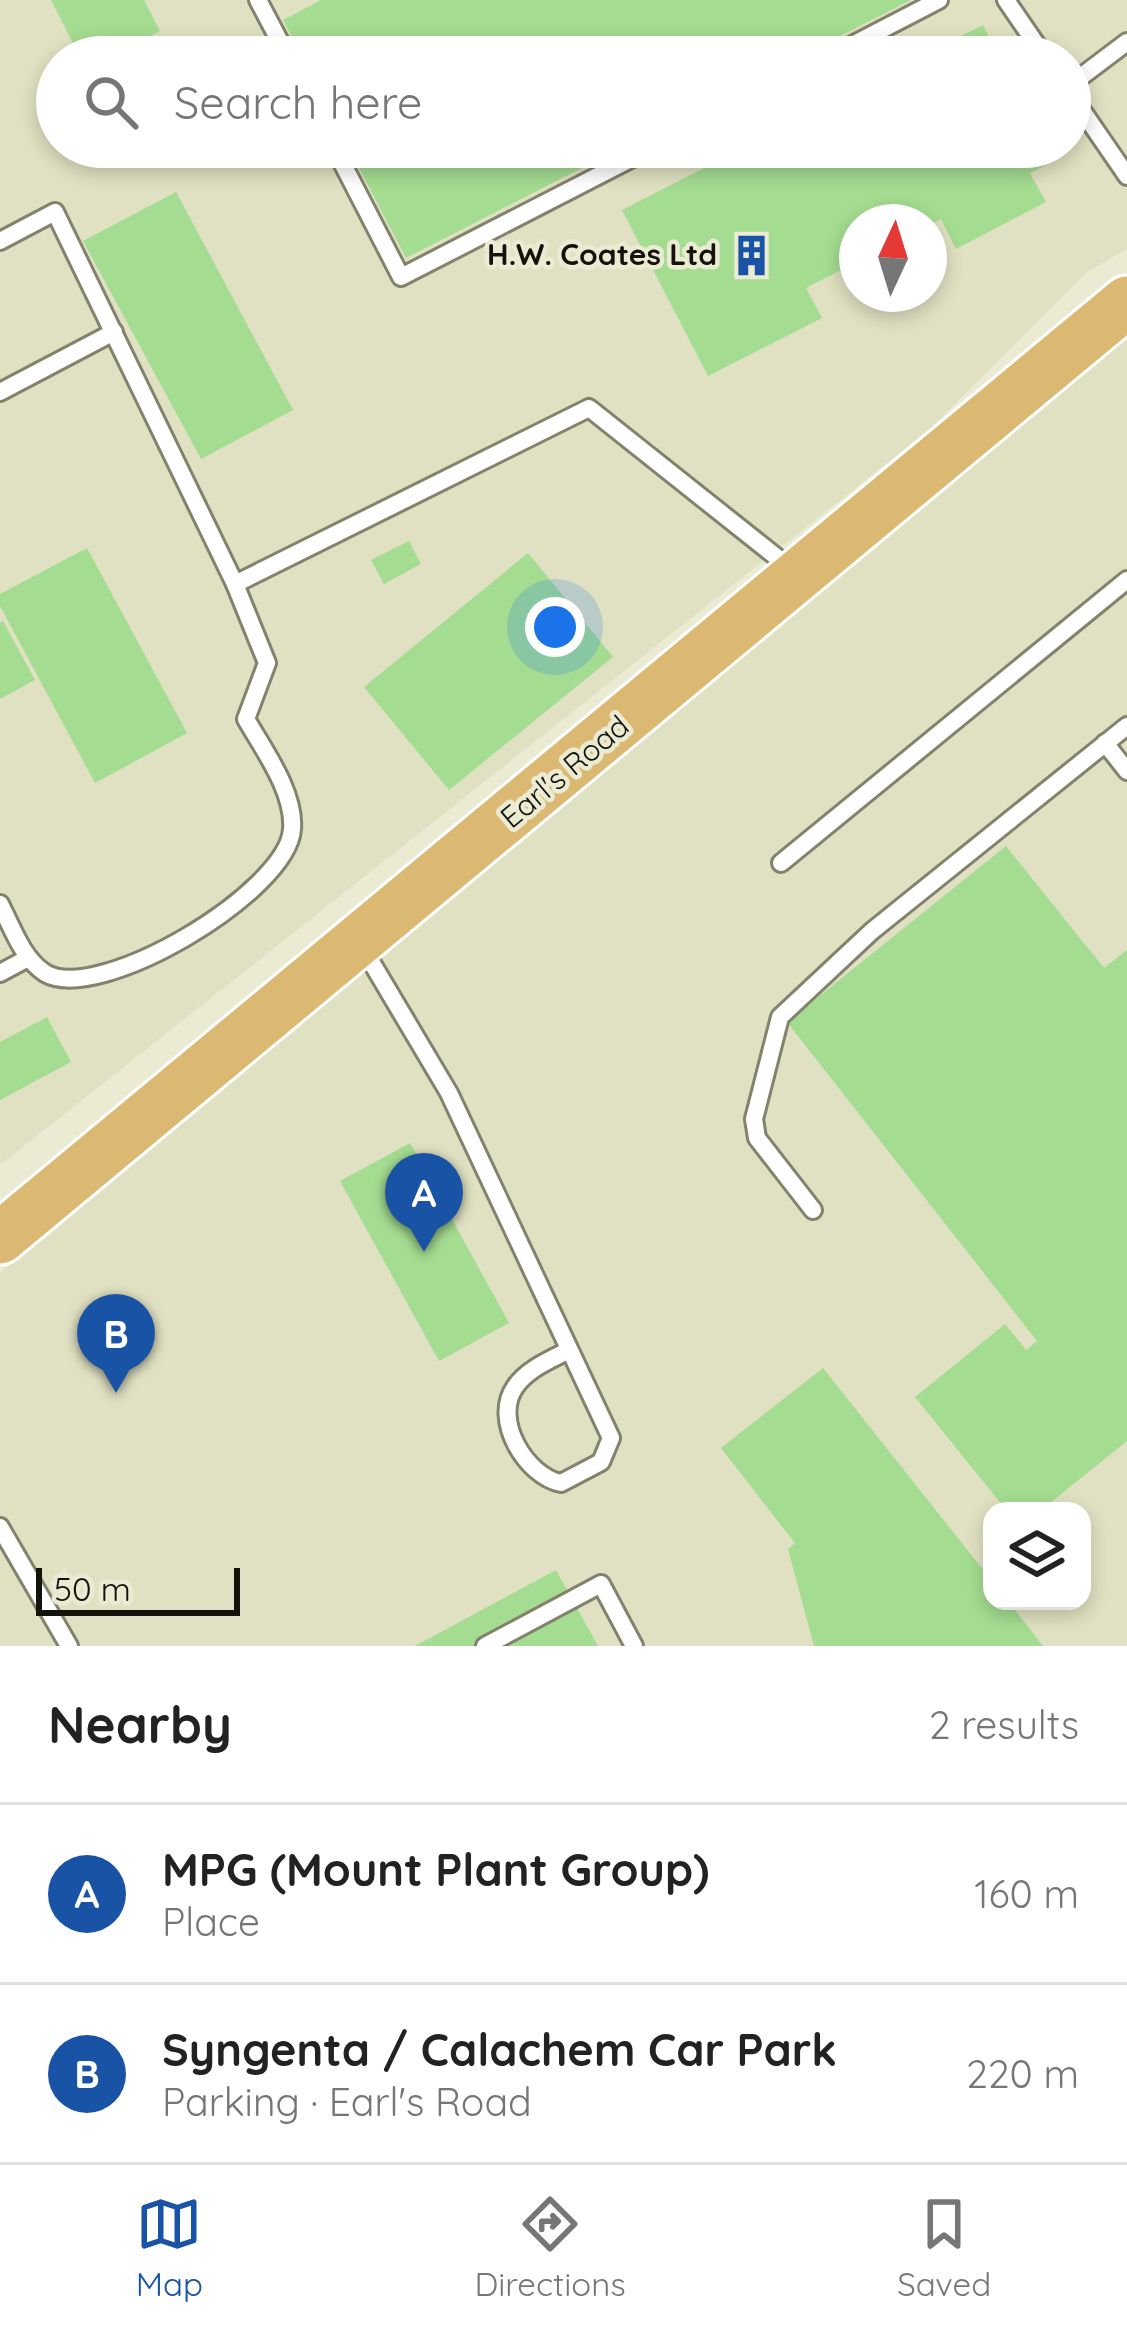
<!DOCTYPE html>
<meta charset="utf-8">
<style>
:root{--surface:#fff;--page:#f6f6f6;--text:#222;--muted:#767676;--line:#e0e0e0;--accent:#1953a5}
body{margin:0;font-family:Quicksand,sans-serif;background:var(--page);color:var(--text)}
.controls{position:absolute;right:36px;bottom:36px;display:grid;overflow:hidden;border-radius:24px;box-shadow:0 6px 18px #0003}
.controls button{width:108px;height:108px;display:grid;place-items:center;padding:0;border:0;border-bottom:3px solid var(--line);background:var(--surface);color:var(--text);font:60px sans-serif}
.compass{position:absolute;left:839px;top:204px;width:108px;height:108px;border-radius:50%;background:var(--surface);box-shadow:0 6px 18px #0003;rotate:4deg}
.scale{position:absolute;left:36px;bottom:30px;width:204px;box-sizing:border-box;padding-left:12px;border:6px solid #13130b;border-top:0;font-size:33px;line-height:42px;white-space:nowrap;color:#13130b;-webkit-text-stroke:9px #ebebd4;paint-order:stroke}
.you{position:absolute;left:555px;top:627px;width:42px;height:42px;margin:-30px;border:9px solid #fff;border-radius:50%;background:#1a73e8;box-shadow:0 0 0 18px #1a73e833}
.badge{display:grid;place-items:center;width:78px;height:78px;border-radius:50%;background:var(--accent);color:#fff;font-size:39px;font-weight:700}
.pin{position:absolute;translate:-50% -99px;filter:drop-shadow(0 3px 6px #0008)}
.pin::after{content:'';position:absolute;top:63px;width:42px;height:36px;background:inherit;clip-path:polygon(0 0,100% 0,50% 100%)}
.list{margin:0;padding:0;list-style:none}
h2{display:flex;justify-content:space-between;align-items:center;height:156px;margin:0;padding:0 48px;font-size:51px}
h2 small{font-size:39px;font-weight:400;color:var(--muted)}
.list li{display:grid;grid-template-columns:78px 1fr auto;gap:36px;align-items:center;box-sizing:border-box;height:180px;padding:0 48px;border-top:3px solid var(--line)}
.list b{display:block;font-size:45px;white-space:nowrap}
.list p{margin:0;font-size:39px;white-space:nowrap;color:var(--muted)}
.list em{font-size:39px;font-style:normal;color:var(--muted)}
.icon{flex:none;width:66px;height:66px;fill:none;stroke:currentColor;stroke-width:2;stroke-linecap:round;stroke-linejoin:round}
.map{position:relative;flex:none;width:1127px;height:1646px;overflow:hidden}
.search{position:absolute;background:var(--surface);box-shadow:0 6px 18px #0003;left:36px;right:36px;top:36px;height:132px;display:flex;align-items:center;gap:30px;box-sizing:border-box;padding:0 42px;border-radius:66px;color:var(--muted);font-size:45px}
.sheet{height:516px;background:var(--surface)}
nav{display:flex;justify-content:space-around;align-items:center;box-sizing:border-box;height:168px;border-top:3px solid var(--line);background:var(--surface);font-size:33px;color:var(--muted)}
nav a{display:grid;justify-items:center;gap:6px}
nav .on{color:var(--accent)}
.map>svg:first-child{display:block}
.built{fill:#e0e1c2;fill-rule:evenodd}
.building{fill:#a4dc91}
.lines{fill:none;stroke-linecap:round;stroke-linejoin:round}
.lane-casing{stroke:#82826d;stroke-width:22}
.primary-casing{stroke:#fff;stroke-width:57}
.lane{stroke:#fff;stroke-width:16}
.primary{stroke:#dcb972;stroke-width:51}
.labels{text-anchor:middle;stroke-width:9;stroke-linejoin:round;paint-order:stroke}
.poi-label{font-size:30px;font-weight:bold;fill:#13130b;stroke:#ebebd4;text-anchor:end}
.street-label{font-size:30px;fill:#13130b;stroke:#ebebd4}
</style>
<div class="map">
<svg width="1127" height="1646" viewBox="0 0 1127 1646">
<rect width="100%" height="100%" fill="#ebebd4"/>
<g class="built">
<path d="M0,0h1127v249l-40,23 -157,157 -930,736zM57,57h1013v90h-1013zM857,222h72v72h-72z"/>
<path d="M1127,339v1307h-1127v-373zM992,1511h90v90h-90z"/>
</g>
<g class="building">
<path d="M51,0h93l16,31 -51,26h-29z"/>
<path d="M321,0h590l-112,57h-497l-19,-37z"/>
<path d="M983,25l16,32h-79z"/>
<path d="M348,147h275l-217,111z"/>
<path d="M745,147h301l7,14 -23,12 16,29 -90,47 -15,-30 -12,6v-3h-72v40l-51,26 16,30 -114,58 -86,-166z"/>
<path d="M176,192l117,218 -92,49 -118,-218z"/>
<path d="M409,541l12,23 -37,20 -13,-24z"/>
<path d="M87,548l100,185 -92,50 -95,-177v-12z"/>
<path d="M528,553l85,104 -164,133 -85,-103z"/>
<path d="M3,621l32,59 -35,19v-76z"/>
<path d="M1006,846l98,122 23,-18v491l-87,70h-33l-92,-114 90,-73 21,26 11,-9 -250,-319z"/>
<path d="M47,1017l24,45 -71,38v-58z"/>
<path d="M410,1143l99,180 -70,38 -99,-180z"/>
<path d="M823,1368l169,213v20h16l35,45h-229l-26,-97 7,-6 -74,-95z"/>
<path d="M556,1570l42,76h-183z"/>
</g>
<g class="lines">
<defs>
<g id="lane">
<path d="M258,0l30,57"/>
<path d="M1006,0l39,57"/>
<path d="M829,57l110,-57"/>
<path d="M1070,85l57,-43"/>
<path d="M1070,93l57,83"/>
<path d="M334,147l67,130 253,-130"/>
<path d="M0,241l55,-29 180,372 354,-176 205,163"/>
<path d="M0,392l114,-60"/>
<path d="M1105,743l22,28"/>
<path d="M781,863l346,-283"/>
<path d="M0,904c12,23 22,54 45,69 53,32 243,-81 247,-144 3,-37 -29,-80 -46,-110l21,-56 -32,-79"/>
<path d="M360,943l89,150 162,345 -10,24 -40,21c-35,-7 -69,-63 -46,-96 12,-18 35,-27 54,-37"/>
<path d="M0,973l28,-15"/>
<path d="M813,1210l-56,-72 -3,-19 26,-102 92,-86 255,-205"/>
<path d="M0,1527l69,119"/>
<path d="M485,1646l116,-62 33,62"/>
</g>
<path id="primary" d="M0,1238l1127,-936"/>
</defs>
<use href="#lane" class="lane-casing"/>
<use href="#primary" class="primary-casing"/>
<use href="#lane" class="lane"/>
<use href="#primary" class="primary"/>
</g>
<defs>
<symbol id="building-bare" viewBox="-9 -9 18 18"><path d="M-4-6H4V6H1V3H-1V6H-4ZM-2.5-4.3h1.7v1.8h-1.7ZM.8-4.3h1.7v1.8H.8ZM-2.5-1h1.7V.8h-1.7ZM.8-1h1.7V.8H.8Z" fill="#1953a5" stroke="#ebebd4" stroke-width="2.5" paint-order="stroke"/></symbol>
</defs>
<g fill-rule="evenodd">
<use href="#building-bare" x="722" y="226" width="59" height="59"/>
</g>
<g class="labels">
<g class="poi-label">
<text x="717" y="265">H.W. Coates Ltd</text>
</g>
<g class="street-label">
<text transform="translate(565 772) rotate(-40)" y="10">Earl's Road</text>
</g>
</g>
</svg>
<div class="controls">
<button><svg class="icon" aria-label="layers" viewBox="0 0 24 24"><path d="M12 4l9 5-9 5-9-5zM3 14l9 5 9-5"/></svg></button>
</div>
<svg class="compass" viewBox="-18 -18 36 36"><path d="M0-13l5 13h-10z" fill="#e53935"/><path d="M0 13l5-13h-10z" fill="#767676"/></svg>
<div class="scale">50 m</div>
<div class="you"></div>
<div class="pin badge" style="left:424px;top:1252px">A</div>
<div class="pin badge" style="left:116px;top:1393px">B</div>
<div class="search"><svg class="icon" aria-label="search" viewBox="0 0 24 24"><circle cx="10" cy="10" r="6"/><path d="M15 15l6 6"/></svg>Search here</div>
</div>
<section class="sheet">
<h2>Nearby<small>2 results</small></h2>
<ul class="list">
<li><span class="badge">A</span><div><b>MPG (Mount Plant Group)</b><p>Place</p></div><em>160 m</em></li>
<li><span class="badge">B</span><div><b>Syngenta / Calachem Car Park</b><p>Parking · Earl's Road</p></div><em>220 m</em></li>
</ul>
</section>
<nav>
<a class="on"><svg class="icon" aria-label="map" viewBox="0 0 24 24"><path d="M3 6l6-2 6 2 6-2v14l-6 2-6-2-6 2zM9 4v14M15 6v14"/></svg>Map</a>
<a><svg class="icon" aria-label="directions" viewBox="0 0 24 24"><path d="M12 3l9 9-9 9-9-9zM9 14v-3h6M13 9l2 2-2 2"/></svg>Directions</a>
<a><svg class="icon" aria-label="saved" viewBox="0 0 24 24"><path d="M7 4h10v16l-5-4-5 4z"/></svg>Saved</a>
</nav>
